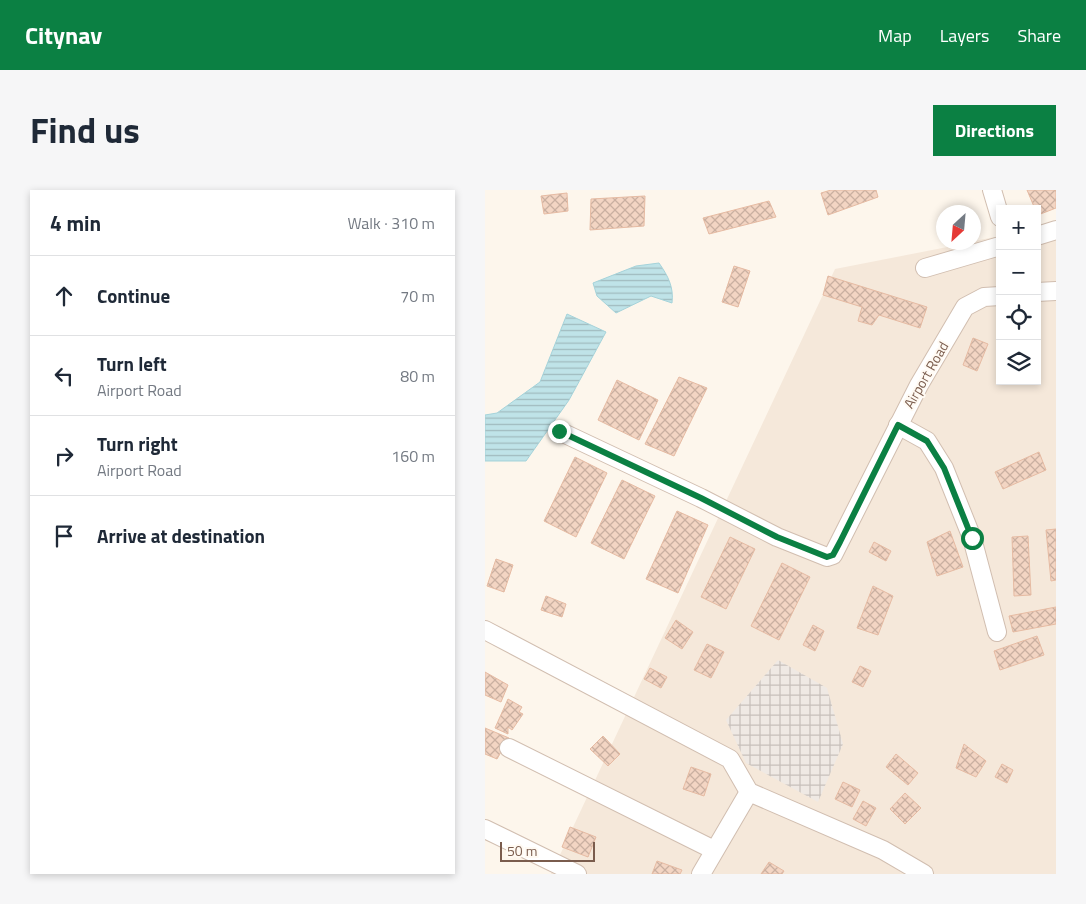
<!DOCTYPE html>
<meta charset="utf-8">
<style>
:root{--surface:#fff;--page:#f6f6f7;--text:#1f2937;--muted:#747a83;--line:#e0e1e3;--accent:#0b8043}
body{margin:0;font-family:"Titillium Web",sans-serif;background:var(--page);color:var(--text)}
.controls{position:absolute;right:15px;top:15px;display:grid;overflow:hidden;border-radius:0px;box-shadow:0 2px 8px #0003}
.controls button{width:45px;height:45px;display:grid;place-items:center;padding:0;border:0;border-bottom:1px solid var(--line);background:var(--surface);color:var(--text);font:25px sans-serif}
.compass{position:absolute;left:451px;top:15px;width:45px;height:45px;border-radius:50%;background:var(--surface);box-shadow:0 2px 8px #0003;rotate:206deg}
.scale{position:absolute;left:15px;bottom:12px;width:95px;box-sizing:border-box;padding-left:5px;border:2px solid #7a5c4d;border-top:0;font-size:14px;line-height:18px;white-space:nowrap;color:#7a5c4d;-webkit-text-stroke:4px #fffaf3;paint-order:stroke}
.stop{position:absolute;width:15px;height:15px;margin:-11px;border:4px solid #0b8043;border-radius:50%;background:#fff}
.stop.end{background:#0b8043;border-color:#fff;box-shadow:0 1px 5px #0008}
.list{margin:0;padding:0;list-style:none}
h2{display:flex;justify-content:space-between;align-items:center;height:65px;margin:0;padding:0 20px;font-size:21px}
h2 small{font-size:16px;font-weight:400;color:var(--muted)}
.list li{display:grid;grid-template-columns:32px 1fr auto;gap:15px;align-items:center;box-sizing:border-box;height:80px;padding:0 20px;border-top:1px solid var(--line)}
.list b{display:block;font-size:19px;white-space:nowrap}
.list p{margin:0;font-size:16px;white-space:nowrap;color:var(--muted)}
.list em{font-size:16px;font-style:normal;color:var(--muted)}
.icon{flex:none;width:28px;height:28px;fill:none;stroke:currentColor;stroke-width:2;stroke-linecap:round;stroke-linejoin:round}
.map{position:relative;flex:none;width:571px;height:684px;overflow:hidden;border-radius:0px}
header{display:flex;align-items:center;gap:30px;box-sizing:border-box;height:70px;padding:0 25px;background:var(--accent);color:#fff}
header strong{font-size:24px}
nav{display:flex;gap:28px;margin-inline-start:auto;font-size:18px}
.intro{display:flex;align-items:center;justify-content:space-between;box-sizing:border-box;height:120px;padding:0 30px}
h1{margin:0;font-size:35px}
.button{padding:12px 22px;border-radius:0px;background:var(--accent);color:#fff;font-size:18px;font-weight:700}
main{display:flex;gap:30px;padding:0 30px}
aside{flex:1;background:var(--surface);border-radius:0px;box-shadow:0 2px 8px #0003}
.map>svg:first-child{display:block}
.residential{fill:#f5e8da}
.industrial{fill:url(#industrial-grid)}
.water{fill:url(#water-rules);stroke:#a5d3da}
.building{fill:url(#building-cross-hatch);stroke:#e6bba3}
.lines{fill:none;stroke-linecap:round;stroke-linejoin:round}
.minor-casing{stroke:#d1beb0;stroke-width:20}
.minor{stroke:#fff;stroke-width:18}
.route{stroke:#0b8043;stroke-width:6}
.labels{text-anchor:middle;stroke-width:4;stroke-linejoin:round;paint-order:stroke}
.street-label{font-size:14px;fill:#7a5c4d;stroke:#fffaf3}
</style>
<header>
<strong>Citynav</strong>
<nav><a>Map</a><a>Layers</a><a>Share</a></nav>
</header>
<div class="intro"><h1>Find us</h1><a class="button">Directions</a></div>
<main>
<aside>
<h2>4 min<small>Walk · 310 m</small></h2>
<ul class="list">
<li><svg class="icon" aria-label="ahead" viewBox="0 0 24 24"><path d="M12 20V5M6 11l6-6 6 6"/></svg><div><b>Continue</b></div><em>70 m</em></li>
<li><svg class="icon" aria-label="left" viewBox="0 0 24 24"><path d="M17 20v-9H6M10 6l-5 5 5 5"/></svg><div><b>Turn left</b><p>Airport Road</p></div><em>80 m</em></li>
<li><svg class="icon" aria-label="right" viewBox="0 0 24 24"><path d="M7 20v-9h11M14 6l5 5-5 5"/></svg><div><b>Turn right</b><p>Airport Road</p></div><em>160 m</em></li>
<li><svg class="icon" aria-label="arrive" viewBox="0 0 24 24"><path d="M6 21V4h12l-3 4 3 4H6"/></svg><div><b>Arrive at destination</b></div></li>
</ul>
</aside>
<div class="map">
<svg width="571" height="684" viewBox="0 0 571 684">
<defs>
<pattern id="industrial-grid" width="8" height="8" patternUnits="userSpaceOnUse" patternTransform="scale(1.25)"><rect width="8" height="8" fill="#efe9e4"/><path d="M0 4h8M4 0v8" fill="none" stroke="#c7c0bb"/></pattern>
<pattern id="water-rules" width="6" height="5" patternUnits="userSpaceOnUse" patternTransform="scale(1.25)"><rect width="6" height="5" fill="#bfe3e8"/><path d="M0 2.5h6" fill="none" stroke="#a0bbbe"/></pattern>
<pattern id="building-cross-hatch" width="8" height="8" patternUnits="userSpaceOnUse" patternTransform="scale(1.25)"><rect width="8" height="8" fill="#f3d5c3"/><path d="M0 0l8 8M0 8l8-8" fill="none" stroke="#cab0a1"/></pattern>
</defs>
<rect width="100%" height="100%" fill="#fdf6ec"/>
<path class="residential" d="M571,35v649h-505l284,-605 138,-27 1,-1 26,-5v145h37v-152z"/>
<path class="industrial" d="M293,470l49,28 16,56 -25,58 -72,-39 -20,-43z"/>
<g class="water">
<path d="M174,73c9,13 15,24 13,40l-21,-7 -35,17 -19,-17 -4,-13 43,-17z"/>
<path d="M82,124l39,18 -37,68 -43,61h-41v-46l12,-2 43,-31z"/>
</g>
<g class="building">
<path d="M346,0h45l2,7 -50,18 -7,-22z"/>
<path d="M542,0h29v18l-18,7 -1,-6h-2z"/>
<path d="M82,3l1,18 -24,3 -3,-18z"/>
<path d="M160,6l-1,30 -54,4 1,-31z"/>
<path d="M284,11l7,16 -67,17 -6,-16z"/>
<path d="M249,76l16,5 -12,36 -16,-5z"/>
<path d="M343,86l99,31 -7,21 -41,-13 -7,10 -14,-4 4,-14 -39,-12z"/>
<path d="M488,148l15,6 -11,27 -14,-6z"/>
<path d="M194,187l28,11 -33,68 -29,-12z"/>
<path d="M132,190l41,20 -19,40 -41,-20z"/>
<path d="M554,262l7,18 -43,19 -8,-17z"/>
<path d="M90,267l32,16 -31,64 -32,-16z"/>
<path d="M137,290l33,16 -31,63 -33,-16z"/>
<path d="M192,321l31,14 -30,68 -32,-14z"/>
<path d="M571,339v51l-5,1 -5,-51z"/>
<path d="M465,341l13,36 -26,9 -10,-34z"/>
<path d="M543,346l3,59 -17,1 -2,-59z"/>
<path d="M245,347l25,12 -29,60 -25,-12z"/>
<path d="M389,352l17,9 -5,10 -17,-9z"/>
<path d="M11,369l17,6 -9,27 -17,-6z"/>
<path d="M297,373l28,14 -31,63 -28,-14z"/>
<path d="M388,396l20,10 -15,39 -21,-7z"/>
<path d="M61,406l20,8 -4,13 -21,-7z"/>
<path d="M571,417v17l-43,8 -4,-16z"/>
<path d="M191,430l17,12 -11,17 -17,-11z"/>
<path d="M328,435l11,6 -9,20 -12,-6z"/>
<path d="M552,446l7,19 -44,15 -6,-19z"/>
<path d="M222,454l17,8 -13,26 -17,-8z"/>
<path d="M375,476l11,5 -8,16 -11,-5z"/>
<path d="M165,478l17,9 -6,11 -17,-9z"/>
<path d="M0,482l23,13 -7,17 -16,-7z"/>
<path d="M23,509l14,8 -3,5 4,2 -11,16 -4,-3v7l-13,-6z"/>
<path d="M0,538l24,10 -12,21 -12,-5z"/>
<path d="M118,546l17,18 -12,12 -18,-17z"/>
<path d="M479,554l22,17 -10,16 -20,-9z"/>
<path d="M411,564l22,19 -10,12 -22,-18z"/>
<path d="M517,574l11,6 -6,13 -12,-6z"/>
<path d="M206,577l20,7 -7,22 -21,-7z"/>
<path d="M358,592l17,8 -8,17 -17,-8z"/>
<path d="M420,603l16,15 -16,16 -15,-15z"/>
<path d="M378,611l13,7 -10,18 -13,-7z"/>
<path d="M85,637l26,10 -8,20 -26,-10z"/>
<path d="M172,671l25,9 -2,4h-28z"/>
<path d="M284,672l15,9 -2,3h-21z"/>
</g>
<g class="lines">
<defs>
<g id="minor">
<path d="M507,0l8,27"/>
<path d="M552,46l19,-6"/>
<path d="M440,78l75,-22"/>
<path d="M552,102l19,-1"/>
<path d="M413,235l29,16 17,27 28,70 25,94"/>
<path d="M74,241l142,67 76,39 50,20 6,-2 86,-170 46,-78 19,-10 16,-1"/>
<path d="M0,440l245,129 19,33 134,58 41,24"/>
<path d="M24,558l205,102"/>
<path d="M0,639l92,45"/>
<path d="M216,684l48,-82"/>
</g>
</defs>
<use href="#minor" class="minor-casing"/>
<use href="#minor" class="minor"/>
</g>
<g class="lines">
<path class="route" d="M74,241l142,67 76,39 50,20 6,-2 7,-13 58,-117 29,16 17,27 28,70"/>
</g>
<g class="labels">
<g class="street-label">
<text transform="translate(441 185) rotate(-60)" y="5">Airport Road</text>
</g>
</g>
</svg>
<div class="controls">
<button>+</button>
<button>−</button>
<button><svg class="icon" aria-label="locate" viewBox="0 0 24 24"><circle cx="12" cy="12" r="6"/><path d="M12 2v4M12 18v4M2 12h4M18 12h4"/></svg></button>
<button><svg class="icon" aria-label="layers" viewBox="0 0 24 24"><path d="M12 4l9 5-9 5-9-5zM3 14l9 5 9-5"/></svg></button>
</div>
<svg class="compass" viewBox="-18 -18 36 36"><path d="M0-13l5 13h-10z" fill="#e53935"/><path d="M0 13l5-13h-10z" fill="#747a83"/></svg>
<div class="scale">50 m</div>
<div class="stop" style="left:487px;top:348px"></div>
<div class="stop end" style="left:74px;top:241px"></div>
</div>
</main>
